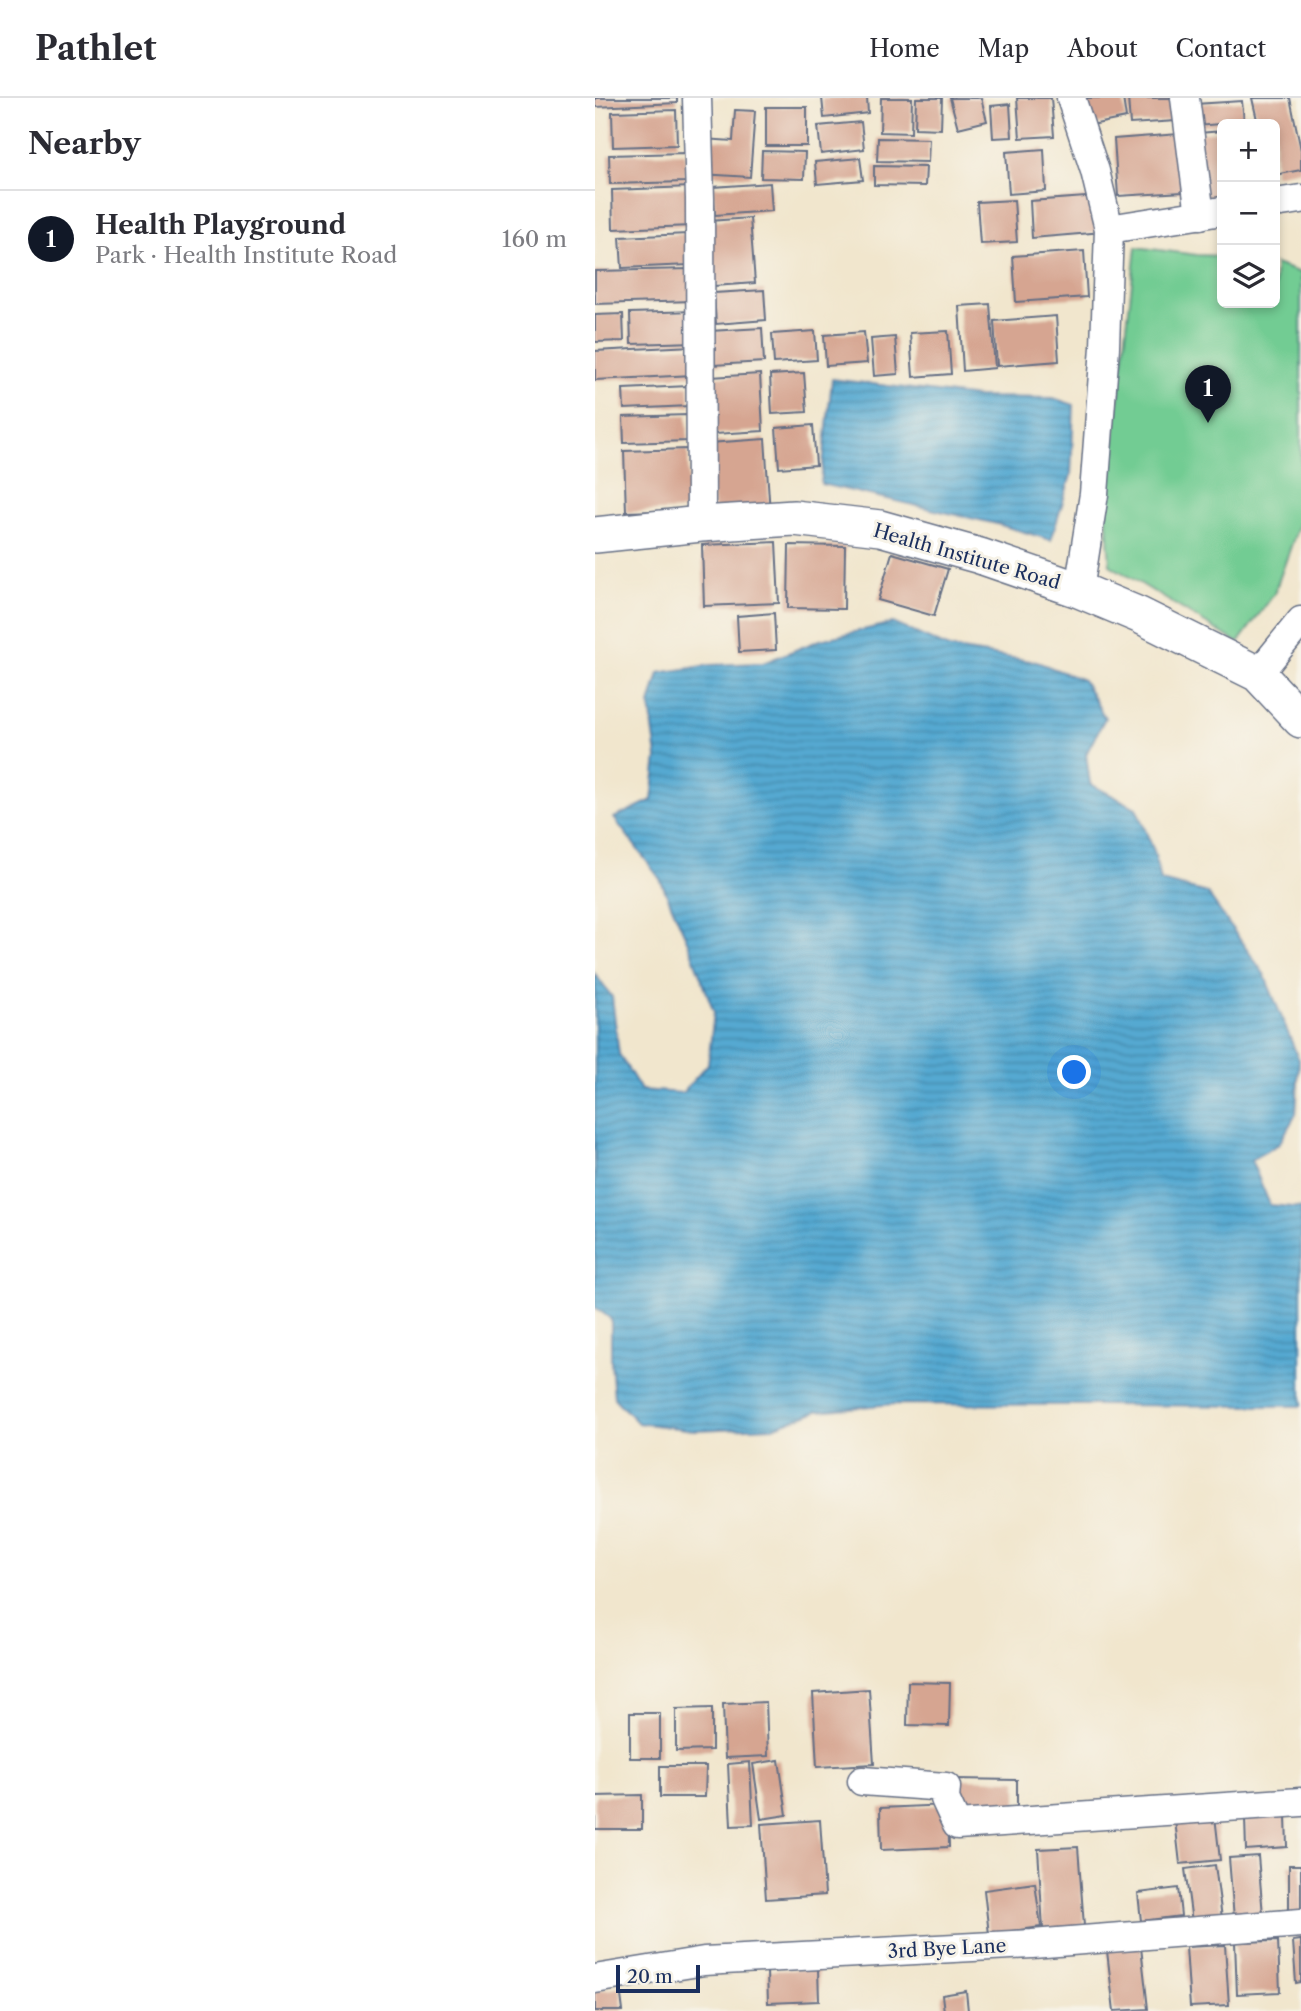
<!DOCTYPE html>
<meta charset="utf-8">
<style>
:root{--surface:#fff;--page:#f7f7f7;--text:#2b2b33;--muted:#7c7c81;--line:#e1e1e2;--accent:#111827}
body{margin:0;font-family:"Libre Caslon Text",serif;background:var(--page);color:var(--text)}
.controls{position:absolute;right:21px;top:21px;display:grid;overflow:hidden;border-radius:10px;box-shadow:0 4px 10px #0003}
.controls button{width:63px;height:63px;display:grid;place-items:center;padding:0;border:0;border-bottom:2px solid var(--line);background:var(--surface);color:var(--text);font:35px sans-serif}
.scale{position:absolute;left:21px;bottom:18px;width:84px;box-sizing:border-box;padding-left:7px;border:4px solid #1b2f5e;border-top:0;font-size:19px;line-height:24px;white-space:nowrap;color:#1b2f5e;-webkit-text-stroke:5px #f7f3e8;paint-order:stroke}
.you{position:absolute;left:480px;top:975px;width:24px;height:24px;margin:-18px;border:5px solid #fff;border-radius:50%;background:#1a73e8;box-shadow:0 0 0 10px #1a73e833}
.badge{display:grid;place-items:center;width:46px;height:46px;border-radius:50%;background:var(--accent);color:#fff;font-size:23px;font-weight:700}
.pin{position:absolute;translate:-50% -58px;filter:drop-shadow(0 2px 4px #0008)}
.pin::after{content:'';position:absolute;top:37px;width:24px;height:21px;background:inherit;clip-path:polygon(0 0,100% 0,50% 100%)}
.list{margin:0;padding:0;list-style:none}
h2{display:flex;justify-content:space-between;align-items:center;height:91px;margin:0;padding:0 28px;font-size:30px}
h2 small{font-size:23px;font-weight:400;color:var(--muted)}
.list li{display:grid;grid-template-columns:46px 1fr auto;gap:21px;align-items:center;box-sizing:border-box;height:98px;padding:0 28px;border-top:2px solid var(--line)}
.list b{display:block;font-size:26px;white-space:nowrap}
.list p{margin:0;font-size:23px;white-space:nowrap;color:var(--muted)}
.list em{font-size:23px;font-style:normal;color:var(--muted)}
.icon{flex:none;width:38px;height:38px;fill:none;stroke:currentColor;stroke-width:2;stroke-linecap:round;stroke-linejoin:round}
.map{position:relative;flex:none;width:706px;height:1913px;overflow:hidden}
header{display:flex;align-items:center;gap:42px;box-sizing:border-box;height:98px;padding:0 35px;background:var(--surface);border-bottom:2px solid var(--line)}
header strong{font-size:33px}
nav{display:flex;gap:38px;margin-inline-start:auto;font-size:24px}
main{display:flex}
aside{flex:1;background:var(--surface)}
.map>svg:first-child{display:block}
.green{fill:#72cc93;stroke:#467e78;stroke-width:2}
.water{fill:url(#water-rules);stroke:#386c98;stroke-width:2}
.building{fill:#d6a591}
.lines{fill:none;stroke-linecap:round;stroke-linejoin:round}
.minor-casing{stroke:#666f85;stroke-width:31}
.tertiary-casing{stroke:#666f85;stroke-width:38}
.minor{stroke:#fff;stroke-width:28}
.tertiary{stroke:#fff;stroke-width:35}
.labels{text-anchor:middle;stroke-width:6;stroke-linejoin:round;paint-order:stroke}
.street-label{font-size:19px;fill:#1b2f5e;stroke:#f7f3e8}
</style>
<header>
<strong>Pathlet</strong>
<nav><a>Home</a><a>Map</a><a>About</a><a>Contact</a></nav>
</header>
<main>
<aside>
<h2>Nearby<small></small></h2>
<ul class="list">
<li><span class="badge">1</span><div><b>Health Playground</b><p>Park · Health Institute Road</p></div><em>160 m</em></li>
</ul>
</aside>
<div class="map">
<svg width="706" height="1913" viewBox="0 0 706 1913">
<defs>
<pattern id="water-rules" width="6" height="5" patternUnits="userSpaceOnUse" patternTransform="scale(1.75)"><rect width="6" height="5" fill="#55a9d1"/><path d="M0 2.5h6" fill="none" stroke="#468aad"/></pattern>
</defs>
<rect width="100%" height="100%" fill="#f7f3e8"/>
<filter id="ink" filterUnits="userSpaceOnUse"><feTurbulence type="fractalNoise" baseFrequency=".0143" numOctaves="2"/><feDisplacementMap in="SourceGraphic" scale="14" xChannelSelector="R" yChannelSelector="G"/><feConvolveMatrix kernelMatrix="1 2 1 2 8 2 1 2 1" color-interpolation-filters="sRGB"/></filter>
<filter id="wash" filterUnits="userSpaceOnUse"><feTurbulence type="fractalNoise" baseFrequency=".00686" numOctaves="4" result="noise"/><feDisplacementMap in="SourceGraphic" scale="28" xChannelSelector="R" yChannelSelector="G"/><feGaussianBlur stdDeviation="1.57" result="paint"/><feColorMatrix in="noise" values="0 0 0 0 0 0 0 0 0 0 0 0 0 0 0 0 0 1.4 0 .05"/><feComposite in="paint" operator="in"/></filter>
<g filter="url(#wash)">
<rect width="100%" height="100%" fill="#f1e6cd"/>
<path class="green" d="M541,149l61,8 25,1v47h53v-39l26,9v245l-27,76 -36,49 -128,-78 -4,-55z"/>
<g class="water">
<path d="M237,281l145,18 76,1 21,7 -3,70 -20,65 -54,-16 -176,-40z"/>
<path d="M298,525l56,25 88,14 46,18 22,38 -19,36 4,30 46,24 18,43 7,30 46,12 57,81 35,86 -3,54 -17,30 -28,16 19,45 31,3v198l-408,-2 -76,7 -44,16 -79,3 -56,-7 -24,-25 -3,-36v-43l-16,-12v-333l17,23 7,57 22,36 41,3 26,-29 6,-52 -27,-72 -27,-61 -46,-61 38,-18 5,-43 -7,-52 9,-32 51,-8 53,-2 57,-23z"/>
</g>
<g id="blocks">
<g class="building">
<path d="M0,0h82v5l-82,4z"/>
<path d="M227,0h45l1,15 -44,5z"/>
<path d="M286,0h31l-1,35 -31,-1z"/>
<path d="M321,0h26l-1,31 -26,-1z"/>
<path d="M355,0h31l6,23 -29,7z"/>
<path d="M422,0h34l3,38 -34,2z"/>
<path d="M490,0h38l3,20 -35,7z"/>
<path d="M533,0h46l2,23 -46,3z"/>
<path d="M657,0h38l11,52v20l-26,5v-51h-17z"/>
<path d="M647,3l2,21 -48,4 -1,-22z"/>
<path d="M415,6l2,33 -19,1 -2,-32z"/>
<rect x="171" y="9" width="41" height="39"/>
<path d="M81,12l1,35 -64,2 -1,-35z"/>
<path d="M140,12l20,1 -5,66 -49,-3 2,-35 30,2z"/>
<path d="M266,24l3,27 -43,5 -3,-28z"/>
<path d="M627,33v71l-18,1 -5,-70z"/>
<path d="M584,36l4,58 -65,4 -4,-57z"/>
<path d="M283,40l51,1 -1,23 -51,-1z"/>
<path d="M449,51l2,42 -37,3 -3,-42z"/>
<path d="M167,53l43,1 -1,27 -43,-1z"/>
<path d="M90,55l1,29 -76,2 -1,-29z"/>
<path d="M265,60l3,22 -46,4 -2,-22z"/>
<path d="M279,68l52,1 -1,19 -51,-1z"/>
<path d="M175,85l2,28 -57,4 -2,-28z"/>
<path d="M96,89l1,39 -79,3 -1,-39z"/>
<path d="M505,98l3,36 -71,6 -2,-37z"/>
<path d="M419,102l3,42 -37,2 -3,-42z"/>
<path d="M155,120l5,65 -41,3 -5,-65z"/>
<path d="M93,136l1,31 -67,3 -2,-31z"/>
<path d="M489,153l3,46 -71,5 -3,-46z"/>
<path d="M97,171l1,32 -98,3v-33z"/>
<path d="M169,192l2,30 -50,4 -2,-31z"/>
<path d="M395,206l5,64 -32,3 -4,-65z"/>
<path d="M101,213v31l-65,2 -1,-31z"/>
<path d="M28,216l1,27 -29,1v-27z"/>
<path d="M461,218l3,45 -62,5 -3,-45z"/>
<path d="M167,230l2,34 -51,3 -3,-34z"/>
<path d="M220,233l2,29 -43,3 -2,-29z"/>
<path d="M353,233l3,43 -38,3 -3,-44z"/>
<path d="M269,234l3,31 -41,3 -2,-31z"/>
<path d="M300,239l3,37 -24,2 -3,-37z"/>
<path d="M97,248l1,29 -98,5v-29z"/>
<path d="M209,275l3,39 -35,2 -2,-39z"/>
<path d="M165,276l3,57 -48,3 -4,-57z"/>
<path d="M94,288l1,20 -66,3 -1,-20z"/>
<path d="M92,317l1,26 -64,2 -1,-26z"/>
<path d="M218,327l3,40 -37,3 -3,-40z"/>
<path d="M170,341l5,74 -56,3 -5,-73z"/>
<path d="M93,351l1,61 -63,2 -2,-61z"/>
<path d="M181,444l3,61 -75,3 -2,-61z"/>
<path d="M194,447l56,1 -1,63 -56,-1z"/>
<path d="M297,455l56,16 -14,47 -56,-16z"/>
<path d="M179,515l2,37 -37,2 -2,-36z"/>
<path d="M313,1584l42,1 -1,43 -42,-1z"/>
<path d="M274,1591l5,75 -57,3 -4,-74z"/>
<path d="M171,1604l2,54 -43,2 -2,-54z"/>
<path d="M117,1610v42l-36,1v-42z"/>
<rect x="35" y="1615" width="30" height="45"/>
<path d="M184,1662l8,55 -26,4 -8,-55z"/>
<path d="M155,1664l3,63 -22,1 -3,-62z"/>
<path d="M65,1668h46l-1,31h-45z"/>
<path d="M360,1681l62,1v38l-63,-1z"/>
<path d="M47,1697v34h-47v-33z"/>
<path d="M353,1707l1,42 -68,3 -1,-42z"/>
<path d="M620,1718l5,44 -40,4 -5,-44z"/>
<path d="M691,1718l1,31 -41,3 -1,-32z"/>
<path d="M225,1722l5,75 -59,4 -5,-75z"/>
<path d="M483,1749l6,79 -41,3 -5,-80z"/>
<path d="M663,1758l5,59 -29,3 -5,-60z"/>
<path d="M620,1767l7,53 -30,4 -7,-53z"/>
<rect x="694" y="1767" width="12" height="48"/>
<path d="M440,1785l6,44 -52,7 -5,-44z"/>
<path d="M583,1790l3,28 -40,5 -3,-28z"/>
<path d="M706,1842v42l-5,1 -3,-42z"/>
<path d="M683,1843l2,51 -43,2 -2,-52z"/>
<path d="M630,1847l4,60 -39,2 -4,-60z"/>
<path d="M546,1849l7,62 -34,2 -7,-60z"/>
<path d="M223,1871l1,32 -51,2 -1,-32z"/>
<path d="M25,1890l3,23h-28v-20z"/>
<path d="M371,1893l2,20h-24l-2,-16z"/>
</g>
</g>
</g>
<g filter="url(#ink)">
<use href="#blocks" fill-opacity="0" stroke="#666f85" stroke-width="2"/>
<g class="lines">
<defs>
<g id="minor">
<path d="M102,0l3,101 1,325"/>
<path d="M476,0l24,73 14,58 -4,118 -11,147 -15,96"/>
<path d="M590,0l15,117"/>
<path d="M680,105l26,-4"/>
<path d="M514,131l113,-18"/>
<path d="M663,576l43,-53"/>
<path d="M267,1683l84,6 -1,12 12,26 344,-23"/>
<path d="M0,1881l109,-18 328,-17 269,-21"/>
</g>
<path id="tertiary" d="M0,437l106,-11 93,-6 86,10 100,28 99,34 60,25 119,59 43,46"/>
</defs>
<use href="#minor" class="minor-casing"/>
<use href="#tertiary" class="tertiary-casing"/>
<use href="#minor" class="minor"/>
<use href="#tertiary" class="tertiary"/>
</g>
</g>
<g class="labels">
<g class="street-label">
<text transform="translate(372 458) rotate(16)" y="7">Health Institute Road</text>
<text transform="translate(352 1850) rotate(-3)" y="7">3rd Bye Lane</text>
</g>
</g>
</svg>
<div class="controls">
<button>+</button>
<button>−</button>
<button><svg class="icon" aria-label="layers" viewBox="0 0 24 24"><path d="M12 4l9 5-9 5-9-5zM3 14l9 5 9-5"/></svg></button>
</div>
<div class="scale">20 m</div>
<div class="you"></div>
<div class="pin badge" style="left:613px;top:325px">1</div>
</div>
</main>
